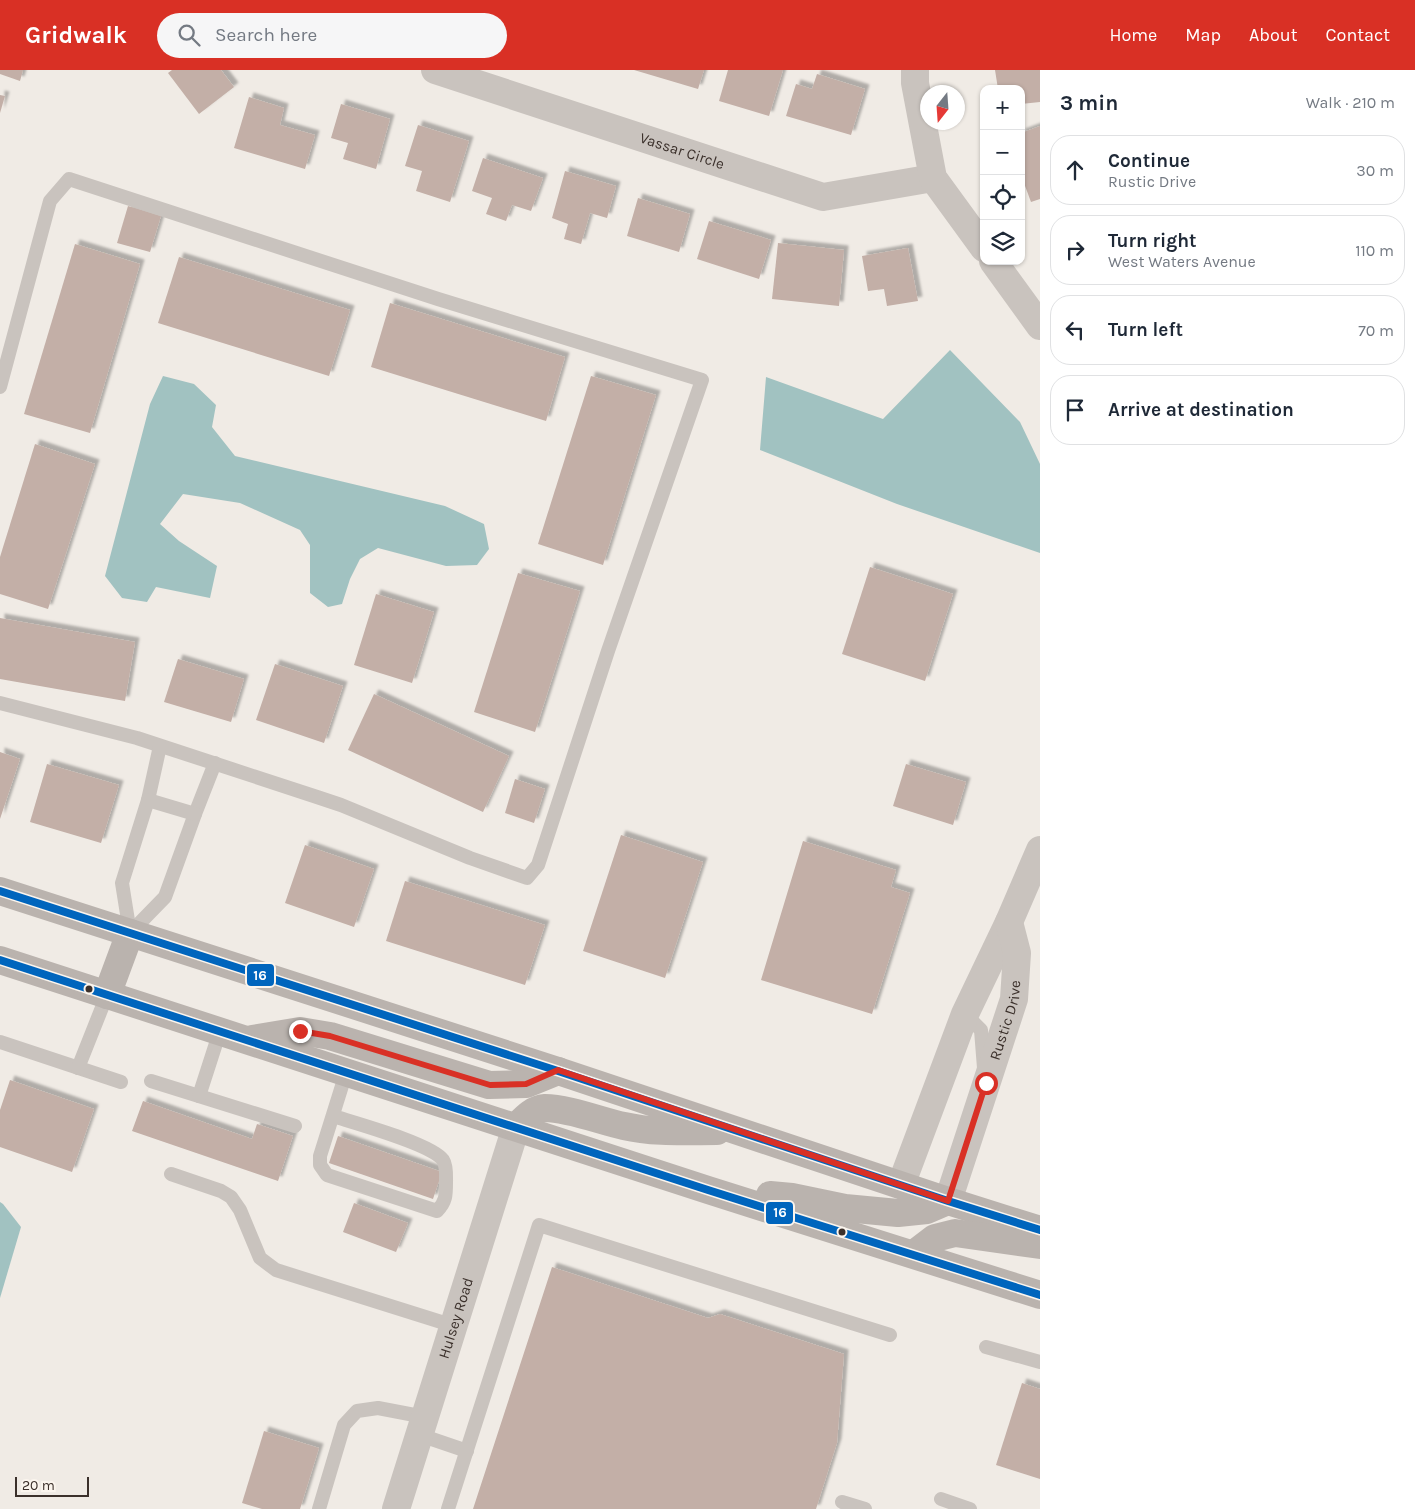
<!DOCTYPE html>
<meta charset="utf-8">
<style>
:root{--surface:#fff;--page:#f6f6f7;--text:#1f2937;--muted:#747a83;--line:#e0e1e3;--accent:#d93025}
body{margin:0;font-family:Karla,sans-serif;background:var(--page);color:var(--text)}
.controls{position:absolute;right:15px;top:15px;display:grid;overflow:hidden;border-radius:10px;box-shadow:0 1px 4px #0004}
.controls button{width:45px;height:45px;display:grid;place-items:center;padding:0;border:0;border-bottom:1px solid var(--line);background:var(--surface);color:var(--text);font:25px sans-serif}
.compass{position:absolute;left:920px;top:15px;width:45px;height:45px;border-radius:50%;background:var(--surface);box-shadow:0 1px 4px #0004;rotate:197deg}
.scale{position:absolute;left:15px;bottom:12px;width:74px;box-sizing:border-box;padding-left:5px;border:2px solid #3b302b;border-top:0;font-size:14px;line-height:18px;white-space:nowrap;color:#3b302b;-webkit-text-stroke:4px #fbf5ee;paint-order:stroke}
.stop{position:absolute;width:15px;height:15px;margin:-11px;border:4px solid #d93025;border-radius:50%;background:#fff}
.stop.end{background:#d93025;border-color:#fff;box-shadow:0 1px 5px #0008}
.list{margin:0;padding:0;list-style:none}
h2{display:flex;justify-content:space-between;align-items:center;height:65px;margin:0;padding:0 20px;font-size:21px}
h2 small{font-size:16px;font-weight:400;color:var(--muted)}
.list li{display:grid;grid-template-columns:32px 1fr auto;gap:15px;align-items:center;box-sizing:border-box;height:70px;margin:0 10px 10px;padding:0 10px;border:1px solid var(--line);border-radius:20px}
.list b{display:block;font-size:19px;white-space:nowrap}
.list p{margin:0;font-size:16px;white-space:nowrap;color:var(--muted)}
.list em{font-size:16px;font-style:normal;color:var(--muted)}
.icon{flex:none;width:28px;height:28px;fill:none;stroke:currentColor;stroke-width:2;stroke-linecap:round;stroke-linejoin:round}
.map{position:relative;flex:none;width:1040px;height:1439px;overflow:hidden}
header{display:flex;align-items:center;gap:30px;box-sizing:border-box;height:70px;padding:0 25px;background:var(--accent);color:#fff}
header strong{font-size:24px}
nav{display:flex;gap:28px;margin-inline-start:auto;font-size:18px}
.search{width:350px;height:45px;background:var(--page);display:flex;align-items:center;gap:12px;box-sizing:border-box;padding:0 18px;border-radius:28px;color:var(--muted);font-size:19px}
main{display:flex}
aside{flex:1;background:var(--surface)}
.map>svg:first-child{display:block}
.water{fill:#a1c2c1}
.building{fill:#c3afa7;filter:url(#shadow)}
.lines{fill:none;stroke-linecap:round;stroke-linejoin:round}
.service{stroke:#c9c3be;stroke-width:14}
.minor{stroke:#c9c3be;stroke-width:28}
.secondary{stroke:#bab3ae;stroke-width:28}
.bus-1-casing{stroke:#fbf5ee;stroke-width:11}
.bus-1{stroke:#0065bd;stroke-width:8}
.route{stroke:#d93025;stroke-width:6}
.bus-dot{fill:#3b302b;stroke:#fbf5ee;stroke-width:2}
.labels{text-anchor:middle;stroke-width:4;stroke-linejoin:round;paint-order:stroke}
.street-label{font-size:15px;fill:#3b302b;stroke:#fbf5ee}
.line-badge{stroke:#fbf5ee;stroke-width:2}
.badge-label{font-size:14px;text-anchor:middle;font-weight:bold;fill:#fff}
</style>
<header>
<strong>Gridwalk</strong>
<div class="search"><svg class="icon" aria-label="search" viewBox="0 0 24 24"><circle cx="10" cy="10" r="6"/><path d="M15 15l6 6"/></svg>Search here</div>
<nav><a>Home</a><a>Map</a><a>About</a><a>Contact</a></nav>
</header>
<main>
<div class="map">
<svg width="1040" height="1439" viewBox="0 0 1040 1439">
<defs>
<filter id="shadow"><feDropShadow dx="4.5" dy="-4.5" stdDeviation="1" flood-color="#0004"/></filter>
</defs>
<rect width="100%" height="100%" fill="#f0ebe5"/>
<g class="water">
<path d="M950,280l70,72 20,42v89l-143,-49 -137,-54 6,-73 117,42z"/>
<path d="M163,306l31,8 22,21 -4,22 23,29 210,50 39,18 5,25 -12,16 -31,1 -68,-18 -18,11 -10,20 -8,25 -14,3 -18,-14v-48l-10,-15 -60,-27 -57,-9 -23,30 19,17 38,25 -7,32 -54,-11 -9,15 -25,-4 -17,-22 45,-172z"/>
<path d="M0,1132l3,2 18,23 -21,71z"/>
</g>
<g class="building">
<path d="M0,0h23l-3,11 -20,-7z"/>
<path d="M172,0h49l13,17 -35,27 -31,-41z"/>
<path d="M634,0h70l-6,19z"/>
<path d="M728,0h55l-14,46 -50,-15z"/>
<path d="M995,0h45v32l-19,2v-15h-23z"/>
<path d="M817,4l48,15 -14,46 -65,-19 10,-32 16,5z"/>
<path d="M0,25l5,1 -5,17z"/>
<path d="M249,27l35,11 -4,17 35,10 -10,34 -71,-21z"/>
<path d="M341,34l49,15 -14,50 -33,-10 5,-16 -17,-5z"/>
<path d="M418,55l51,16 -19,61 -34,-11 6,-20 -17,-5z"/>
<path d="M1040,56v73l-9,3 -10,-27v-42z"/>
<path d="M483,88l60,20 -12,33 -19,-6 -6,16 -20,-7 6,-16 -20,-7z"/>
<path d="M565,101l51,15 -9,32 -17,-5 -9,31 -17,-5 4,-15 -16,-6z"/>
<path d="M638,128l52,16 -11,38 -52,-16z"/>
<path d="M128,136l33,10 -11,36 -33,-9z"/>
<path d="M709,151l62,19 -12,39 -62,-20z"/>
<path d="M778,173l66,7 -5,56 -67,-7z"/>
<path d="M75,174l65,20 -50,169 -66,-19z"/>
<path d="M908,178l10,53 -31,5 -3,-17 -16,2 -6,-35z"/>
<path d="M179,187l171,53 -21,66 -171,-53z"/>
<path d="M390,233l175,54 -19,64 -175,-54z"/>
<path d="M591,306l65,19 -53,170 -65,-21z"/>
<path d="M35,374l60,20 -47,145 -48,-15v-37z"/>
<path d="M870,497l83,27 -28,87 -83,-27z"/>
<path d="M518,503l62,18 -45,141 -61,-20z"/>
<path d="M376,524l58,18 -22,71 -58,-18z"/>
<path d="M0,548l135,24 -10,59 -125,-22z"/>
<path d="M178,589l66,20 -13,43 -67,-20z"/>
<path d="M275,594l68,22 -19,57 -68,-23z"/>
<path d="M374,624l135,62 -26,56 -135,-62z"/>
<path d="M0,682l20,7 -20,60z"/>
<path d="M47,694l72,21 -18,58 -71,-21z"/>
<path d="M906,694l60,18 -13,43 -60,-19z"/>
<path d="M515,709l30,10 -11,34 -29,-10z"/>
<path d="M621,765l82,27 -38,116 -82,-27z"/>
<path d="M803,771l93,29 -5,17 19,6 -38,121 -111,-34z"/>
<path d="M305,775l69,24 -20,58 -69,-24z"/>
<path d="M405,811l140,44 -20,60 -139,-44z"/>
<path d="M10,1010l84,29 -22,63 -72,-25v-37z"/>
<path d="M143,1031l109,38 5,-15 36,12 -15,45 -146,-50z"/>
<path d="M338,1066l104,36 -9,27 -104,-36z"/>
<path d="M354,1133l54,20 -12,29 -53,-20z"/>
<path d="M552,1197l156,51 12,-4 124,40 -7,89 -21,66h-343z"/>
<path d="M1022,1313l18,6v90l-44,-14z"/>
<path d="M264,1361l55,17 -19,61h-38l-20,-6z"/>
</g>
<g class="lines">
<g class="service">
<path d="M0,317l50,-186 19,-22 369,120 264,81 -94,271 -70,214 -11,13 -57,-20 -129,-53 -24,-8 -180,-59 -137,-35"/>
<path d="M160,676l-12,54 -26,83 8,50 35,-36 30,-83 20,-51"/>
<path d="M148,730l47,14"/>
<path d="M965,944l16,16 3,38"/>
<path d="M0,972l121,40"/>
<path d="M78,998l29,-73"/>
<path d="M151,1011l144,45"/>
<path d="M199,1026l21,-65"/>
<path d="M333,1046c22,7 99,28 110,44 4,6 3,17 3,23 0,12 0,19 -9,28l-110,-36 -7,-10v-9l26,-83"/>
<path d="M171,1104l50,17 10,6 9,13 20,48 16,12 178,56"/>
<path d="M986,1277l54,15"/>
<path d="M420,1365l47,16"/>
<path d="M941,1429l29,10"/>
<path d="M842,1432l23,7"/>
<path d="M319,1439l25,-84 13,-14 21,-3 47,9"/>
<path d="M448,1439l91,-284 351,110"/>
</g>
<g class="minor">
<path id="s1" d="M435,0l388,127 110,-19"/>
<path d="M915,0v13l18,95 51,70"/>
<path d="M993,191l47,65"/>
<path d="M901,1115l64,-171 44,-92 31,-72"/>
<path id="s2" d="M948,1131l66,-202 3,-46 -8,-31"/>
<path id="s3" d="M396,1439l120,-382"/>
</g>
<g class="secondary">
<path d="M0,821l558,180 390,130 92,29"/>
<path d="M0,890l708,230 332,105"/>
<path d="M107,925l23,-62"/>
<path d="M252,969l48,-8 30,5 159,49 37,-1 32,-13"/>
<path d="M516,1057c8,-8 16,-18 29,-19 23,0 56,13 79,18 30,7 62,5 93,5"/>
<path d="M770,1125l22,2 53,11 53,5 29,-3 21,-9"/>
<path d="M914,1184l21,-16 20,-5 85,12"/>
</g>
<defs>
<g id="bus-1">
<path d="M0,821l558,180 390,130 92,29"/>
<path d="M0,890l708,230 332,105"/>
</g>
</defs>
<use href="#bus-1" class="bus-1-casing"/>
<use href="#bus-1" class="bus-1"/>
</g>
<g class="lines">
<path class="route" d="M300,961l30,5 160,49 36,-1 32,-14 390,131 38,-118"/>
</g>
<g class="bus-dot">
<circle cx="89" cy="919" r="4.5"/>
<circle cx="842" cy="1162" r="4.5"/>
</g>
<g class="labels">
<g class="street-label">
<text dy="5" stroke="none"><textPath href="#s1" startOffset="260">Vassar Circle</textPath></text>
<text dy="5" stroke="none"><textPath href="#s2" startOffset="190">Rustic Drive</textPath></text>
<text dy="5" stroke="none"><textPath href="#s3" startOffset="200">Hulsey Road</textPath></text>
</g>
</g>
<g class="line-badge">
<rect x="246" y="893" width="29" height="24" rx="5" fill="#0065bd"/>
<rect x="765" y="1131" width="29" height="24" rx="5" fill="#0065bd"/>
</g>
<g class="badge-label">
<text x="260" y="910">16</text>
<text x="780" y="1147">16</text>
</g>
</svg>
<div class="controls">
<button>+</button>
<button>−</button>
<button><svg class="icon" aria-label="locate" viewBox="0 0 24 24"><circle cx="12" cy="12" r="6"/><path d="M12 2v4M12 18v4M2 12h4M18 12h4"/></svg></button>
<button><svg class="icon" aria-label="layers" viewBox="0 0 24 24"><path d="M12 4l9 5-9 5-9-5zM3 14l9 5 9-5"/></svg></button>
</div>
<svg class="compass" viewBox="-18 -18 36 36"><path d="M0-13l5 13h-10z" fill="#e53935"/><path d="M0 13l5-13h-10z" fill="#747a83"/></svg>
<div class="scale">20 m</div>
<div class="stop" style="left:986px;top:1013px"></div>
<div class="stop end" style="left:300px;top:961px"></div>
</div>
<aside>
<h2>3 min<small>Walk · 210 m</small></h2>
<ul class="list">
<li><svg class="icon" aria-label="ahead" viewBox="0 0 24 24"><path d="M12 20V5M6 11l6-6 6 6"/></svg><div><b>Continue</b><p>Rustic Drive</p></div><em>30 m</em></li>
<li><svg class="icon" aria-label="right" viewBox="0 0 24 24"><path d="M7 20v-9h11M14 6l5 5-5 5"/></svg><div><b>Turn right</b><p>West Waters Avenue</p></div><em>110 m</em></li>
<li><svg class="icon" aria-label="left" viewBox="0 0 24 24"><path d="M17 20v-9H6M10 6l-5 5 5 5"/></svg><div><b>Turn left</b></div><em>70 m</em></li>
<li><svg class="icon" aria-label="arrive" viewBox="0 0 24 24"><path d="M6 21V4h12l-3 4 3 4H6"/></svg><div><b>Arrive at destination</b></div></li>
</ul>
</aside>
</main>
